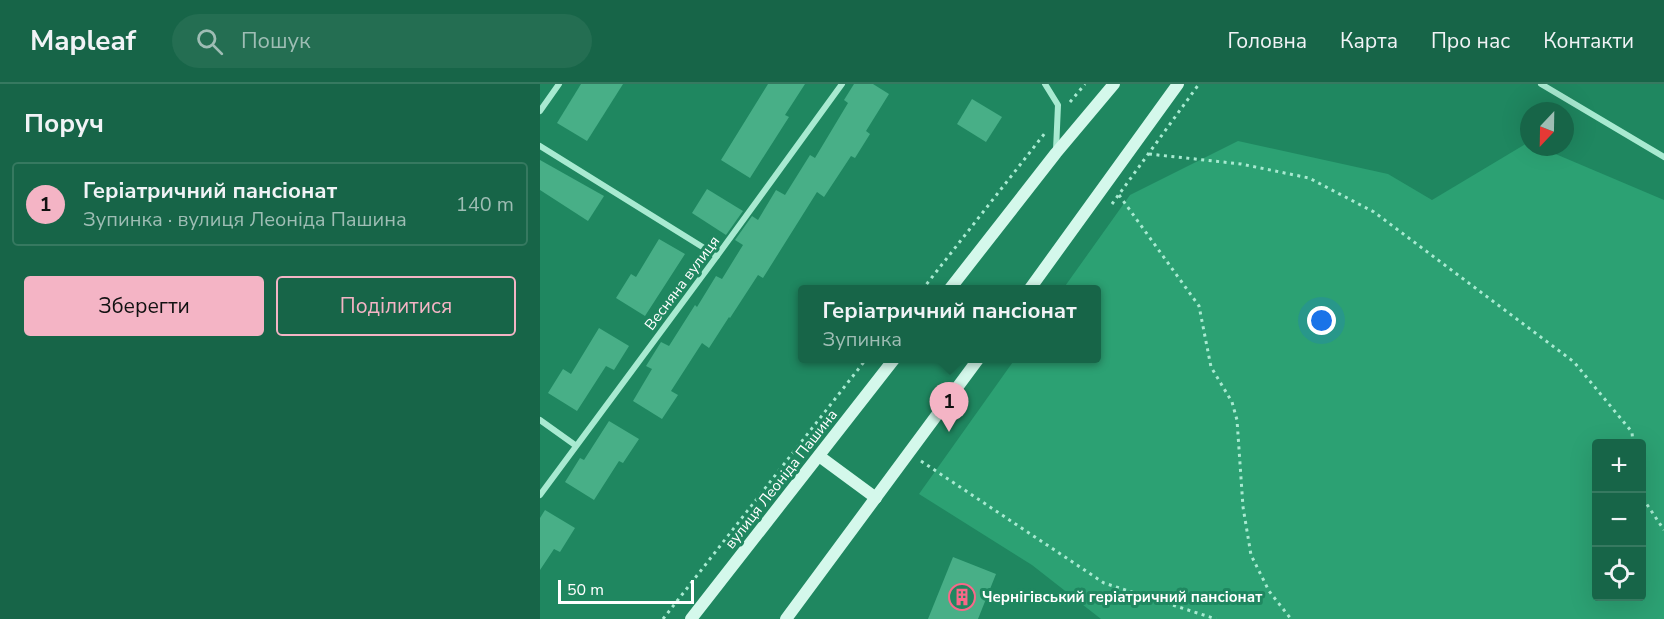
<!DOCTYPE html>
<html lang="uk">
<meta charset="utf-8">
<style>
:root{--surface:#176548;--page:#246e52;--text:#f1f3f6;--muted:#9ebdb4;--line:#367960;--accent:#f4b4c5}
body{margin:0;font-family:"Nunito Sans",sans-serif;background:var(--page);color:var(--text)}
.controls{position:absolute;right:18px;bottom:18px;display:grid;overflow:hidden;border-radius:6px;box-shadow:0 6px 24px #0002}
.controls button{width:54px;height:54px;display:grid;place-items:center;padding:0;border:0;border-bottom:2px solid var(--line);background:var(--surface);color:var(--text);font:30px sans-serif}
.compass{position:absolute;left:980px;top:18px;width:54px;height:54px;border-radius:50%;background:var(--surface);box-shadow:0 6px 24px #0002;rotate:202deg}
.scale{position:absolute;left:18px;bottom:15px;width:136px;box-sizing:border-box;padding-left:6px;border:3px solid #fff;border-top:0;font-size:16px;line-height:21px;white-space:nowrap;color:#fff;-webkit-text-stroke:4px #1f8760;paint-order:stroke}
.you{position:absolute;left:782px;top:237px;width:21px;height:21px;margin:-15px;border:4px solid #fff;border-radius:50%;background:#1a73e8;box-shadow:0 0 0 9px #1a73e833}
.badge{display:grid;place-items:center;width:39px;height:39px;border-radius:50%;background:var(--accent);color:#111;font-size:20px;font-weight:700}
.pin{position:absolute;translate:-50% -50px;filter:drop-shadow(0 2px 3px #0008)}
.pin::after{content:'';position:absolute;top:32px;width:21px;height:18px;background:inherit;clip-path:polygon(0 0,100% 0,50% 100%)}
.popup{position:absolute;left:258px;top:201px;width:303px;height:78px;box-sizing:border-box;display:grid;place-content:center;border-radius:6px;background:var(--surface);filter:drop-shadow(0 2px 4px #0005);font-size:20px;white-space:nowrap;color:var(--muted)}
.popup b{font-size:22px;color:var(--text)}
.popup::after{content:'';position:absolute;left:50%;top:100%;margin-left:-12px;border:12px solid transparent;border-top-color:var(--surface)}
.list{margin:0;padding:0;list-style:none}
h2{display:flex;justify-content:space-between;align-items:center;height:78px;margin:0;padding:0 24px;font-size:26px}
h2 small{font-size:20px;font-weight:400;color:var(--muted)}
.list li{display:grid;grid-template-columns:39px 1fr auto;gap:18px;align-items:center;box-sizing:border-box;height:84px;margin:0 12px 12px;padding:0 12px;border:2px solid var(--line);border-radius:6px}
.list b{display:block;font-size:22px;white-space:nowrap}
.list p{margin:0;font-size:20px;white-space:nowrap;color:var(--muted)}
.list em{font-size:20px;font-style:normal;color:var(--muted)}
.actions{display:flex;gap:12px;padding:18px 24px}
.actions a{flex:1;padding:14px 0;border:2px solid var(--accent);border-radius:6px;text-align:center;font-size:21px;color:var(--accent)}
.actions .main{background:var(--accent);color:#111}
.icon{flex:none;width:33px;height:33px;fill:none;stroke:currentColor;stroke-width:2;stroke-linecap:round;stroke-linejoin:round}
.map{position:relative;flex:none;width:1124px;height:535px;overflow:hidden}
header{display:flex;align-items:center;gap:36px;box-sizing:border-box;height:84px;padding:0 30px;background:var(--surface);border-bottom:2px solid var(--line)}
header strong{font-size:28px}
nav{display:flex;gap:33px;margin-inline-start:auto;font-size:21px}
.search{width:420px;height:54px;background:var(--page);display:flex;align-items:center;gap:15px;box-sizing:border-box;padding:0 21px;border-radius:33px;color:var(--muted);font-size:22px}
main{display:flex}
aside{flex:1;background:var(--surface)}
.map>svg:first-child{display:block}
.green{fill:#2ca173;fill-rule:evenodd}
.building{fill:#48af87}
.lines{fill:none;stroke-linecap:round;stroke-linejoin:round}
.path{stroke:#a8ead1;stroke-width:3;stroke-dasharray:3 4.5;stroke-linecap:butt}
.minor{stroke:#a8ead1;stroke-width:6}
.secondary{stroke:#d4f8eb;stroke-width:12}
.labels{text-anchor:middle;stroke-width:6;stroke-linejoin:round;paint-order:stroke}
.street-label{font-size:15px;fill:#fff;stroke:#1f8760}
.poi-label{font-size:15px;font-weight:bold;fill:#fff;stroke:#1f8760;text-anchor:start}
</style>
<header>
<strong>Mapleaf</strong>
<div class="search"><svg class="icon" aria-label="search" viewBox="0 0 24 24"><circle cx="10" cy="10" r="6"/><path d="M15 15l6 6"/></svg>Пошук</div>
<nav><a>Головна</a><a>Карта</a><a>Про нас</a><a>Контакти</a></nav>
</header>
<main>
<aside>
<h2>Поруч<small></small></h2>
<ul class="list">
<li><span class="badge">1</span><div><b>Геріатричний пансіонат</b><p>Зупинка · вулиця Леоніда Пашина</p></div><em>140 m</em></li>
</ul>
<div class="actions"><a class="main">Зберегти</a><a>Поділитися</a></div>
</aside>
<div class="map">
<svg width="1124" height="535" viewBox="0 0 1124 535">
<rect width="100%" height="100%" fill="#1f8760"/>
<path class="green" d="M698,57l150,33 44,26 97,-58v5h10l125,53v419h-563l-69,-54 -113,-71 96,-135 81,-1v-68l-33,-1 67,-94zM1056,360h46v152h-46z"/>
<g class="building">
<path d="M41,0h42l-36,57 -30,-18z"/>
<path d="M228,0h37l-20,31 4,2 -39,61 -29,-18z"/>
<path d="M314,0h19l16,10 -23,37 4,3 -15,24 -4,-2 -27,41 -7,-5 -54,86 -5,-3 -28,43 -1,-1 -20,31 -7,-5 -31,48 7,4 -16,24 -29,-18 19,-32 -6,-3 15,-24 8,4 26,-41 2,2 19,-31 6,3 21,-34 -8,-5 17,-24 6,4 18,-30 9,5 25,-40 5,3 33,-55 -4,-3z"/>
<path d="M432,15l30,18 -16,25 -29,-18z"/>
<path d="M0,76l64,36 -16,25 -48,-31z"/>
<path d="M167,105l36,22 -17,24 -34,-22z"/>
<path d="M119,155l26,15 -40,62 -29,-18 15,-24 5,3z"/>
<path d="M59,244l30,18 -15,24 -8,-4 -29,45 -29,-18 15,-24 8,5z"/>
<path d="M69,337l30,18 -16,24 -4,-2 -25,39 -29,-18 15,-24 4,2z"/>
<path d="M5,426l30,18 -15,24 -6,-3 -14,21v-52z"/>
<path d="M413,473l43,17 -18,45h-50z"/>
</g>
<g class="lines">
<g class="path">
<path d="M530,18l15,-18"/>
<path d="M609,70l92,10 68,14 65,34 200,150 58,70 1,12"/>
<path d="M579,111l80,111 12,61 21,35 5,18 6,87 8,48 18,36 22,28"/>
<path d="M572,120l87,-120"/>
<path d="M382,206l123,-157"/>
<path d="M381,377l183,122 112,36"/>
<path d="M1102,407v6l22,33"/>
<path d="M123,535l204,-261"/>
</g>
<g class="minor">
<path d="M505,0l13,21 -2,45"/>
<path d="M1001,0l123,73"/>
<path d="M0,27l19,-27"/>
<path d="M0,62l177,110"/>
<path d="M0,336l35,25"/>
<path d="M0,411l177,-239 125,-172"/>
</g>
<g class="secondary">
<path d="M409,206l107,-137 58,-69"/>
<path d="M489,206l149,-206"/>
<path d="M279,372l57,42"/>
<path d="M151,535l204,-261"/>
<path d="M246,535l193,-261"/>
</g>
</g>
<defs>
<symbol id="building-ring" viewBox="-11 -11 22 22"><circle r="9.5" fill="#1f8760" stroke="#f86889" stroke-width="1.5"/><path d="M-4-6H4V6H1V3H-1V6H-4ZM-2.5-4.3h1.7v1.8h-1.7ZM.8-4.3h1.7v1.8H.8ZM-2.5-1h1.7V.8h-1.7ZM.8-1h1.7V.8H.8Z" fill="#f86889"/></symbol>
</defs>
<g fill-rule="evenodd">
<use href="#building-ring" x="407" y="498" width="30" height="30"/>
</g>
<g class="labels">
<g class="street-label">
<text transform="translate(142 199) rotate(-53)" y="5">Весняна вулиця</text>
<text transform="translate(241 395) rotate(-52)" y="5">вулиця Леоніда Пашина</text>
</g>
<g class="poi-label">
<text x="442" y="518">Чернігівський геріатричний пансіонат</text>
</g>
</g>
</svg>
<div class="controls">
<button>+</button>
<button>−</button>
<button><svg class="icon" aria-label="locate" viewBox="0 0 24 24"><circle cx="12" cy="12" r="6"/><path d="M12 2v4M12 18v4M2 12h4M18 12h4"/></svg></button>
</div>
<svg class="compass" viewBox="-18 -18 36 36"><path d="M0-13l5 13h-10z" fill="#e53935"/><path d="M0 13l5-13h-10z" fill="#9ebdb4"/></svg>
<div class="scale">50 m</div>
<div class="you"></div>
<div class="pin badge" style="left:409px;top:348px">1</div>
<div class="popup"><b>Геріатричний пансіонат</b>Зупинка</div>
</div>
</main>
